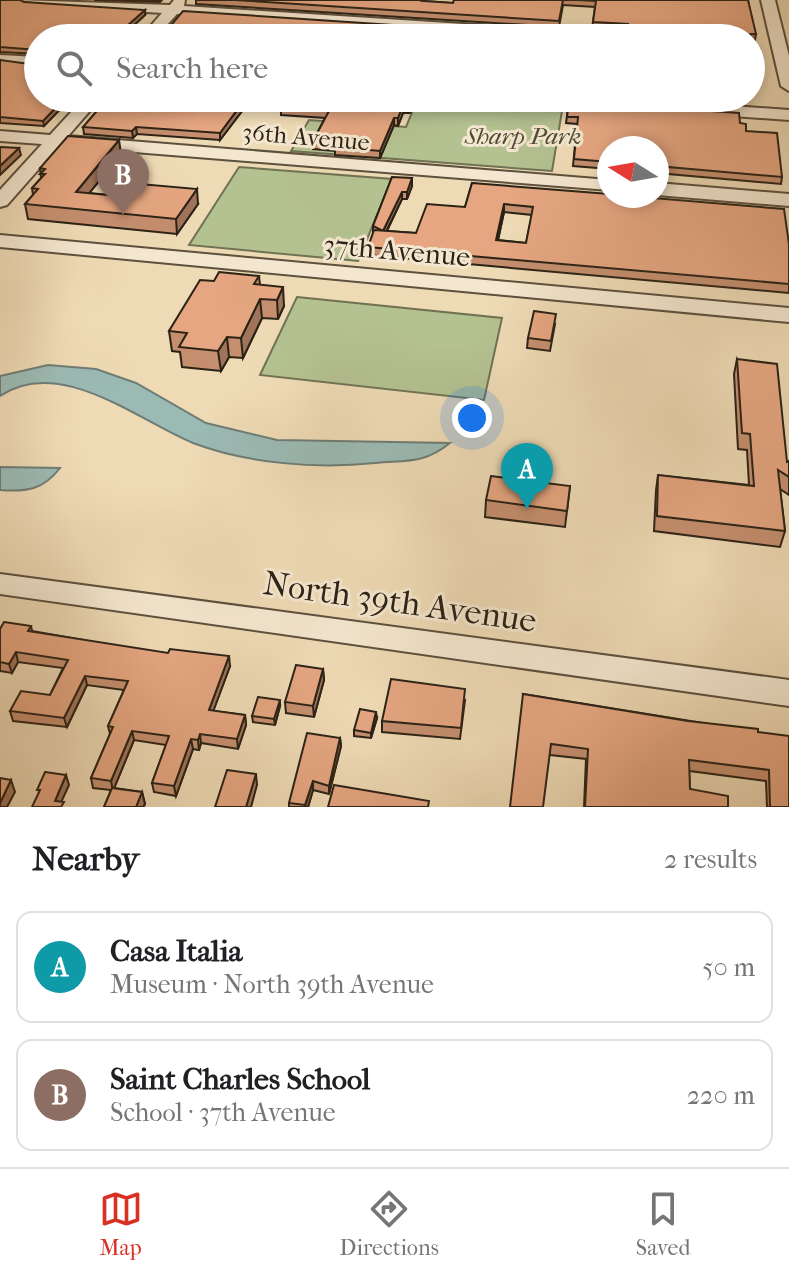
<!DOCTYPE html>
<meta charset="utf-8">
<style>
:root{--surface:#fff;--page:#f6f6f6;--text:#202124;--muted:#757577;--line:#e0e0e0;--accent:#d93025}
body{margin:0;font-family:"IM FELL French Canon",serif;background:var(--page);color:var(--text)}
.compass{position:absolute;left:597px;top:136px;width:72px;height:72px;border-radius:50%;background:var(--surface);box-shadow:0 4px 12px #0003;rotate:281deg}
.you{position:absolute;left:472px;top:418px;width:28px;height:28px;margin:-20px;border:6px solid #fff;border-radius:50%;background:#1a73e8;box-shadow:0 0 0 12px #1a73e833}
.badge{display:grid;place-items:center;width:52px;height:52px;border-radius:50%;background:var(--accent);color:#fff;font-size:26px;font-weight:700}
.pin{position:absolute;translate:-50% -66px;filter:drop-shadow(0 2px 4px #0008)}
.pin::after{content:'';position:absolute;top:42px;width:28px;height:24px;background:inherit;clip-path:polygon(0 0,100% 0,50% 100%)}
.list{margin:0;padding:0;list-style:none}
h2{display:flex;justify-content:space-between;align-items:center;height:104px;margin:0;padding:0 32px;font-size:34px}
h2 small{font-size:26px;font-weight:400;color:var(--muted)}
.list li{display:grid;grid-template-columns:52px 1fr auto;gap:24px;align-items:center;box-sizing:border-box;height:112px;margin:0 16px 16px;padding:0 16px;border:2px solid var(--line);border-radius:16px}
.list b{display:block;font-size:30px;white-space:nowrap}
.list p{margin:0;font-size:26px;white-space:nowrap;color:var(--muted)}
.list em{font-size:26px;font-style:normal;color:var(--muted)}
.icon{flex:none;width:44px;height:44px;fill:none;stroke:currentColor;stroke-width:2;stroke-linecap:round;stroke-linejoin:round}
.map{position:relative;flex:none;width:789px;height:807px;overflow:hidden}
.search{position:absolute;background:var(--surface);box-shadow:0 4px 12px #0003;left:24px;right:24px;top:24px;height:88px;display:flex;align-items:center;gap:20px;box-sizing:border-box;padding:0 28px;border-radius:44px;color:var(--muted);font-size:30px}
.sheet{height:360px;background:var(--surface)}
nav{display:flex;justify-content:space-around;align-items:center;box-sizing:border-box;height:112px;border-top:2px solid var(--line);background:var(--surface);font-size:22px;color:var(--muted)}
nav a{display:grid;justify-items:center;gap:4px}
nav .on{color:var(--accent)}
.map>svg:first-child{display:block}
.green{fill:#b4c191;stroke:#707254;stroke-width:2}
.water{fill:#9bbab4;stroke:#6e7d75;stroke-width:2}
.lines{fill:none;stroke-linecap:round;stroke-linejoin:round}
.minor-casing{stroke:#5c503e;stroke-width:4}
.minor{fill:#f4e7cf;fill-rule:evenodd}
.wall{fill:#c58f6f;stroke:#2b2216;stroke-width:2;fill-rule:evenodd}
.shaded-wall{fill:#a0745a;stroke:#2b2216;stroke-width:2}
.building{fill:#e5a681;stroke:#2b2216;stroke-width:2;fill-rule:evenodd}
.labels{text-anchor:middle;stroke-width:6;stroke-linejoin:round;paint-order:stroke}
.far-park-label{font-size:24px;font-style:italic;fill:#4d4a35;stroke:#f4e7cf}
.far-street-label{font-size:24px;fill:#2b2216;stroke:#f4e7cf}
.street-label{font-size:28px;fill:#2b2216;stroke:#f4e7cf}
.near-street-label{font-size:34px;fill:#2b2216;stroke:#f4e7cf}
</style>
<div class="map">
<svg width="789" height="807" viewBox="0 0 789 807">
<rect width="100%" height="100%" fill="#eedab5"/>
<filter id="stains"><feTurbulence type="fractalNoise" baseFrequency=".0025" numOctaves="4"/><feColorMatrix values="0 0 0 0 .2 0 0 0 0 .09 0 0 0 0 .02 0 0 0 .5 -.17"/></filter>
<radialGradient id="worn" r=".72"><stop offset=".6" stop-color="#630" stop-opacity="0"/><stop offset="1" stop-color="#630" stop-opacity=".3"/></radialGradient>
<g class="green">
<path d="M418,98l145,7 -11,66 -261,-20 18,-31 97,7z"/>
<path d="M239,167l153,12 -34,82 -169,-16z"/>
<path d="M297,297l205,21 -18,82 -224,-25z"/>
</g>
<g class="water">
<path d="M48,365l48,4 40,14 70,40 71,17 173,3c-26,21 -43,17 -75,20 -58,6 -126,1 -182,-20 -54,-22 -133,-88 -193,-47v-20z"/>
<path d="M0,467l60,1c-17,22 -33,24 -60,22z"/>
</g>
<g class="lines">
<defs>
<g id="minor">
<path d="M18,0l152,5 4,-5h11l-1,6 433,28 7,4h-74l-373,-24 -22,24h-15l22,-25 -137,-9z"/>
<path d="M761,0h14l14,56v35l-8,-5z"/>
<path d="M0,55l38,2v10l-38,-4z"/>
<path d="M84,98h17l-33,38 541,44v10l-550,-44 -52,59 -7,2v-17l42,-46 -42,-3v-10l50,4z"/>
<path d="M541,98h76l172,12v10l-240,-17z"/>
<path d="M657,183l132,11v12l-132,-11z"/>
<path d="M0,235l789,73v14l-789,-75z"/>
<path d="M0,574l789,106v26l-789,-112z"/>
</g>
</defs>
<use href="#minor" class="minor-casing"/>
<use href="#minor" class="minor"/>
</g>
<g class="wall">
<path d="M0,0l24,2 121,13 -20,18h4v5h-91v16l-38,-2z"/>
<path d="M94,0h68l-2,2z"/>
<path d="M196,0h229v1l28,2 1,-3h294l7,40 -4,1v-3l-159,-9 3,-22 -32,-2 -4,22 -363,-23z"/>
<path d="M751,45l10,11 -2,7 -8,-1z"/>
<path d="M0,60l38,38h33l-27,28 -44,-3z"/>
<path d="M252,98l-32,42 -83,-6 -4,4 -49,-4 -1,-7z"/>
<path d="M272,98h143l-5,15h-7l-5,13 -4,-1 -14,33 -45,-3v-4l-22,-2v-8l12,-23 -44,-3v-7l4,-7 -13,-1z"/>
<path d="M630,98h109l-1,5z"/>
<path d="M569,101l171,22 42,54 -1,7 -124,-11v-25h-48v21l-36,-3 4,-42 -11,-1z"/>
<path d="M121,154l-32,39 109,11 -21,30 -149,-15 -3,-15 8,-9 -1,-7 9,-10 -1,-10z"/>
<path d="M392,177l20,9 -5,13h-5l-15,32 29,2 49,-26 7,-24 317,61v49l-421,-38v-8l5,-13v-8zM504,212l28,3 -6,28 -28,-3z"/>
<path d="M259,276l1,9 24,21 -6,13 -16,-1 -19,40 -14,-1 -8,14 -39,-4 -2,-15 -8,-1 -3,-20 45,-50z"/>
<path d="M555,324l-5,27 -23,-3 1,-10z"/>
<path d="M737,359l50,103 2,-1v34l-9,-6 5,42 -5,16 -126,-16 2,-41 2,-15 91,10 -2,-35 -9,-1 -4,-75z"/>
<path d="M570,486l-5,41 -80,-10 1,-17z"/>
<path d="M31,626l1,5 198,35 -17,45 32,4 1,10 -8,24 -37,-6 -2,7 -6,-1 -17,47 -22,-4 -2,-9 14,-38 -32,-5 -20,48 28,4 3,12 -2,3h-39l7,-17 -18,-2 -2,-10 19,-44 -2,-8 16,-36 -37,-5 -20,42 -54,-6 -3,-10 40,-16 13,-27 -45,-6 -6,11 -12,-2v-42z"/>
<path d="M323,669l1,11 -10,37 -28,-4 -1,-11z"/>
<path d="M523,694l235,38 31,75h-22l-1,-26 -77,-10 1,18 38,18h-144l2,-48 -36,-4z"/>
<path d="M465,700l-5,39 -78,-7v-11z"/>
<path d="M280,706l-5,19 -22,-3 -1,-6z"/>
<path d="M377,718l-6,20 -17,-2v-6z"/>
<path d="M340,738l1,8 -12,48 -16,-4 -5,17h-19v-4z"/>
</g>
<g class="shaded-wall">
<path d="M145,10v5l-25,23 -1,-5z"/>
<path d="M750,34h6l-1,6 -4,1v-3h-2z"/>
<path d="M65,98h6l-27,28 -1,-5z"/>
<path d="M246,98h6l-32,42v-7z"/>
<path d="M413,98h2l-5,15v-7z"/>
<path d="M403,105v8l-5,13v-8z"/>
<path d="M394,118v7l-14,33v-7z"/>
<path d="M136,127l1,7 -4,4 -1,-7z"/>
<path d="M119,140l2,14 -42,52 -3,-14z"/>
<path d="M19,148l2,7 -21,20v-9z"/>
<path d="M412,178v8l-5,13v-7z"/>
<path d="M197,189l1,15 -21,30 -1,-15z"/>
<path d="M402,192v7l-19,39v-7z"/>
<path d="M504,204v8l-8,37v-9z"/>
<path d="M283,287l1,19 -6,13 -1,-19z"/>
<path d="M260,299l2,19 -19,40 -2,-20z"/>
<path d="M227,337l2,20 -8,14 -3,-20z"/>
<path d="M16,652l2,10 -6,11 -3,-9z"/>
<path d="M229,656l1,10 -20,54 -1,-10z"/>
<path d="M323,669l1,11 -10,37 -1,-11z"/>
<path d="M85,676l2,9 -20,42 -3,-9z"/>
<path d="M280,700v6l-5,19 -1,-6z"/>
<path d="M376,712l1,6 -6,20v-5z"/>
<path d="M245,715l1,10 -8,24 -1,-10z"/>
<path d="M132,731l2,9 -21,51 -2,-10z"/>
<path d="M200,734l1,9 -2,7 -1,-10z"/>
<path d="M340,738l1,8 -12,48v-8z"/>
<path d="M191,739l2,10 -17,47 -2,-10z"/>
<path d="M256,774l1,11 -6,22h-5z"/>
<path d="M66,775l3,10 -10,22 -4,-6z"/>
<path d="M11,780l4,12 -8,15h-7v-4z"/>
<path d="M313,781v9l-5,17h-3z"/>
<path d="M142,792l3,12 -2,3h-7z"/>
</g>
<g class="building">
<path d="M0,0h20l4,2 121,8 -26,23h10l-5,5h-86v12l-38,-3z"/>
<path d="M235,0h188l-1,1 31,2 1,-3h109l-4,21z"/>
<path d="M578,0h170l8,34h-6v4h-123l1,-14 -35,-2 3,-21z"/>
<path d="M183,11l405,27h-428z"/>
<path d="M751,45l8,3 2,8 -10,-1z"/>
<path d="M0,60l37,5 1,-1v34h27l-22,23 -43,-4z"/>
<path d="M108,98h138l-26,35 -84,-6 -4,4 -49,-4z"/>
<path d="M287,98h126l-3,8 -7,-1 -5,13h-4l-14,33 -45,-4 2,-4 -24,-2 16,-30 -48,-3z"/>
<path d="M569,101l170,12 1,10 6,1v7l31,2 5,44 -125,-11v-18h-48v14l-35,-3 4,-42h-11z"/>
<path d="M68,136l51,4 -43,52 42,4 11,-13 68,6 -21,30 -151,-15 13,-15 -6,-1 13,-14h-5l5,-5 -5,-1z"/>
<path d="M0,147l19,1 -19,18z"/>
<path d="M392,177l20,1 -5,14h-5l-19,39 -10,-5z"/>
<path d="M472,183l137,11v2h20l155,13 5,35v40l-421,-37 6,-17 42,3 11,-29 38,3zM504,204l29,3 -7,36 -30,-3z"/>
<path d="M219,272l40,4 -5,8 29,3 -6,13 -17,-1 -19,39 -14,-1 -9,14 -39,-4 8,-14 -18,-2 31,-51 14,1z"/>
<path d="M534,311l22,3 -5,27 -23,-3z"/>
<path d="M737,359l40,5 10,98 2,-1v16l-11,-7 7,61 -128,-15 1,-41 96,11 -4,-52 -8,-1z"/>
<path d="M491,476l79,10 -3,25 -81,-11z"/>
<path d="M4,622l27,4 -3,5 140,22 2,-4 59,7 -20,54 36,5 -8,24 -37,-5 -2,6 -7,-1 -17,47 -22,-3 17,-47 -37,-5 -21,50 -20,-3 22,-51 -5,-1 20,-45 -43,-5 -21,42 -54,-7 11,-20 29,4 18,-35 -52,-8 -7,12 -9,-2v-33z"/>
<path d="M296,665l27,4 -10,37 -28,-4z"/>
<path d="M391,679l74,10 -4,39 -79,-7z"/>
<path d="M523,694l165,27 70,8v3l31,4v71h-19l-1,-37 -80,-10 1,29 38,7v11h-143l3,-58 -37,-5 -8,63h-33z"/>
<path d="M258,697l22,3 -6,19 -22,-3z"/>
<path d="M360,709l16,3 -5,21 -17,-3z"/>
<path d="M307,733l33,5 -11,48 -16,-5 -8,24 -16,-2z"/>
<path d="M227,770l29,4 -10,33h-31z"/>
<path d="M45,772l21,3 -11,26 9,1 -3,5h-29l8,-17h-3z"/>
<path d="M0,778l11,2 -11,23z"/>
<path d="M334,785l95,16 -1,6h-100z"/>
<path d="M112,788l30,4 -6,15h-32z"/>
</g>
<g class="labels">
<g class="far-park-label">
<text x="523" y="144">Sharp Park</text>
</g>
<g class="far-street-label">
<text transform="translate(306 137) rotate(5)" y="8">36th Avenue</text>
</g>
<g class="street-label">
<text transform="translate(397 250) rotate(5)" y="10">37th Avenue</text>
</g>
<g class="near-street-label">
<text transform="translate(400 601) rotate(8)" y="12">North 39th Avenue</text>
</g>
</g>
<rect width="100%" height="100%" filter="url(#stains)"/>
<rect width="100%" height="100%" fill="url(#worn)"/>
</svg>
<svg class="compass" viewBox="-18 -18 36 36"><path d="M0-13l5 13h-10z" fill="#e53935"/><path d="M0 13l5-13h-10z" fill="#757577"/></svg>
<div class="you"></div>
<div class="pin badge" style="left:527px;top:509px;background:#0f9aa8">A</div>
<div class="pin badge" style="left:123px;top:215px;background:#8d6e63">B</div>
<div class="search"><svg class="icon" aria-label="search" viewBox="0 0 24 24"><circle cx="10" cy="10" r="6"/><path d="M15 15l6 6"/></svg>Search here</div>
</div>
<section class="sheet">
<h2>Nearby<small>2 results</small></h2>
<ul class="list">
<li><span class="badge" style="background:#0f9aa8">A</span><div><b>Casa Italia</b><p>Museum · North 39th Avenue</p></div><em>50 m</em></li>
<li><span class="badge" style="background:#8d6e63">B</span><div><b>Saint Charles School</b><p>School · 37th Avenue</p></div><em>220 m</em></li>
</ul>
</section>
<nav>
<a class="on"><svg class="icon" aria-label="map" viewBox="0 0 24 24"><path d="M3 6l6-2 6 2 6-2v14l-6 2-6-2-6 2zM9 4v14M15 6v14"/></svg>Map</a>
<a><svg class="icon" aria-label="directions" viewBox="0 0 24 24"><path d="M12 3l9 9-9 9-9-9zM9 14v-3h6M13 9l2 2-2 2"/></svg>Directions</a>
<a><svg class="icon" aria-label="saved" viewBox="0 0 24 24"><path d="M7 4h10v16l-5-4-5 4z"/></svg>Saved</a>
</nav>
